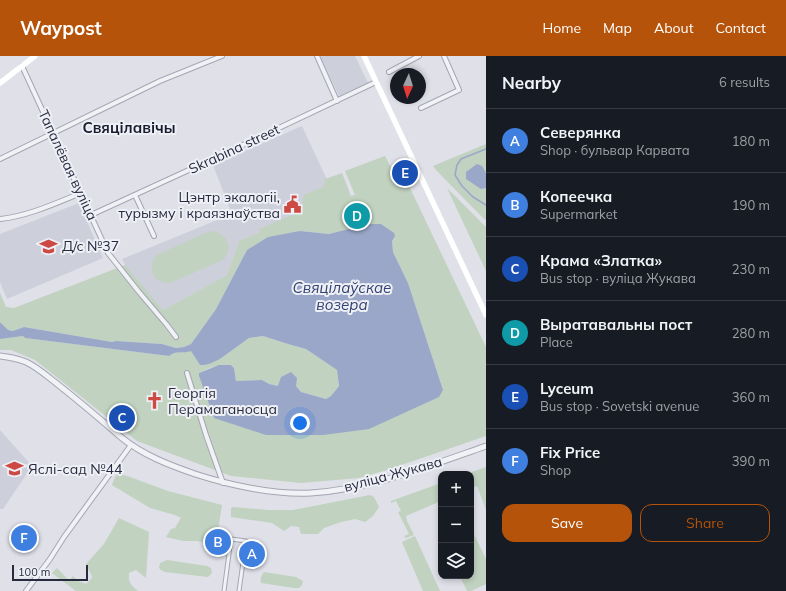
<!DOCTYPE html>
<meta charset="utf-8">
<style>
:root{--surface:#171b24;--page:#20242c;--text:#f1f3f6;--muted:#9ea1a6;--line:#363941;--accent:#b45309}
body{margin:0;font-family:Mulish,sans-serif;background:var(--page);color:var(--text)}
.controls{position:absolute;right:12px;bottom:12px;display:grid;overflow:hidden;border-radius:8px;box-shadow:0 2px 6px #0003}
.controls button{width:36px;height:36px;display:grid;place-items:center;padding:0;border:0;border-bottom:1px solid var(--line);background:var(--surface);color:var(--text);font:20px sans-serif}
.compass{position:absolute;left:390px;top:12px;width:36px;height:36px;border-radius:50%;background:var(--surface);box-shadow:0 2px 6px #0003;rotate:184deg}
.scale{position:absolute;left:12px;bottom:10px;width:76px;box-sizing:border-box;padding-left:4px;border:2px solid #282b3f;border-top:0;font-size:11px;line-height:14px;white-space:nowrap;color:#282b3f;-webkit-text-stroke:3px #eef0f6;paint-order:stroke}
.you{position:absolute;left:300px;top:367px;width:14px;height:14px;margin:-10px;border:3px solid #fff;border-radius:50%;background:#1a73e8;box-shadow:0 0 0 6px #1a73e833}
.badge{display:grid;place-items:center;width:26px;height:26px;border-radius:50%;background:var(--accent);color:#fff;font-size:13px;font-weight:700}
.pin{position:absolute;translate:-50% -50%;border:2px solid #fff;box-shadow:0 1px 4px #0006}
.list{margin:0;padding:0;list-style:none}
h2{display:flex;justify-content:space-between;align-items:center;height:52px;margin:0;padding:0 16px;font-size:17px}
h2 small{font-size:13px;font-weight:400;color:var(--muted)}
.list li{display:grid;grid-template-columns:26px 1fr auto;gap:12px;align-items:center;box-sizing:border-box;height:64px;padding:0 16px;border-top:1px solid var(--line)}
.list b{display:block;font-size:15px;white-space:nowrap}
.list p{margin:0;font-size:13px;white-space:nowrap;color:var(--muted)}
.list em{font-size:13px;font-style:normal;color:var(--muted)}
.actions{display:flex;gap:8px;padding:12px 16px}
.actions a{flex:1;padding:9px 0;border:1px solid var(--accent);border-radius:12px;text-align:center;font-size:14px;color:var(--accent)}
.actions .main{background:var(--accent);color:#fff}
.icon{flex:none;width:22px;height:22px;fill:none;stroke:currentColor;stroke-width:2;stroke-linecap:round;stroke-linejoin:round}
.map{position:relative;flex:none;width:486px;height:535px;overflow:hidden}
header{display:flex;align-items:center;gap:24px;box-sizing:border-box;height:56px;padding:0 20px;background:var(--accent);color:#fff}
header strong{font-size:19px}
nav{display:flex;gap:22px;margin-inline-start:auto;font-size:14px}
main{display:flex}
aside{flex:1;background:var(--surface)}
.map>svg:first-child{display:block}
.built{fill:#cdcfda}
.green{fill:#c1d2c0}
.water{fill:#9aa7c8}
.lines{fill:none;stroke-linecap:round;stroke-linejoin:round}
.stream{stroke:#9aa7c8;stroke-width:1.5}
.pedestrian-casing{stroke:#a4a6b2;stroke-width:5}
.minor-casing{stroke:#a4a6b2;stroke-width:6}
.tertiary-casing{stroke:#a4a6b2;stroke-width:7}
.pedestrian{stroke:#f1f2f6;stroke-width:3}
.minor{stroke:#f1f2f6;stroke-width:4}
.tertiary{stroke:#f1f2f6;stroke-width:5}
.secondary{stroke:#fff;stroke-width:5.5}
.labels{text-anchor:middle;stroke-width:4;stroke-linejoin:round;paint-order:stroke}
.street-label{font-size:14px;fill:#282b3f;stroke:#eef0f6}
.poi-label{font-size:14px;fill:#282b3f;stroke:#eef0f6;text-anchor:start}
.neighbourhood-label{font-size:15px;font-weight:bold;fill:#1a1d2f;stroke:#eef0f6}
.water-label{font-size:15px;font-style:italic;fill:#324272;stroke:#eef0f6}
</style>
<header>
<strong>Waypost</strong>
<nav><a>Home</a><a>Map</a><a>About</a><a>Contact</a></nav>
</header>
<main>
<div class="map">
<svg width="486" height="535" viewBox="0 0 486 535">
<rect width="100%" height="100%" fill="#dfe0e8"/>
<g class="built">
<path d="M320,0h35l13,27 -29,13z"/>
<path d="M302,70l34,73 -97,42 -12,34 -64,35 -35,-40 -6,-11 110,-45 -19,-49z"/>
<path d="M79,147l24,55 -96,41 -7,-17v-48z"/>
<path d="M0,374l32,36 -29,43h-3z"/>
</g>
<g class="green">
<path d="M486,88v75l-1,1 -48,-49 -4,-5z"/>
<path d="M385,100l16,31 8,-1 77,161v89l-99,34 -28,8 -58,5 -70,-7 -94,-35 -102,-81 -24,-10h-11v-11c8,-1 15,-2 23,-3l2,2 144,18c7,-6 14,-2 22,-6l9,15 20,-6 29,-21 14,-2 25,8 18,5 31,21 2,16 -8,10 -5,3 -25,-7 -5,-6h-18l-9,-2 -7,-4 -26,1 -2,-13 -3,-3c-12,0 -21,2 -32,8v3l15,42 229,-28 -35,-107 -15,-31 -1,-11 2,-5 -26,-12 -39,10 -29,-3 -53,19 -31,59 -25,35 -7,3 -8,1 -14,-4 -46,-3 -4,1 -88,-15 -11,4 -6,-1 -7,-8v-29l6,14 8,1 111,-43 38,45 64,-35 12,-34 21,-9 -1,-3 41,-17 4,-17 19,-8 2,-5v-3l17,-6 9,23 4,-1 -10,-24z"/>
<path d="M447,132l39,39v44z"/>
<path d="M214,175c14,4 19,18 9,29l-53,23c-17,1 -24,-16 -13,-28l48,-22z"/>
<path d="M486,411v43l-9,-24 -6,2v-14h-5z"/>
<path d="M118,417l12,4 38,14 54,14 -4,26 3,1 -1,7 -8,-1 -1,6 -14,-3h-14l-17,-4 5,-8 4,-1 6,-10 -6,-3 -25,-7 -38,-23 3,-8z"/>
<path d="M441,427v18l-35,15 1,5 7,14 -8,3 -2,-2 5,-2 -11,-22 3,-1 -5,-10 -5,2v-2z"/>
<path d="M370,439l4,2 5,10 -6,9 -8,6 -10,-3 -14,3 -17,6 -6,6h-17l-2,-7 -8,-1 -7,5 -12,-8 -41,-6v-9l2,-1 36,3h24z"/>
<path d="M119,462l30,14 -3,46 -10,-8 -7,3c-1,10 2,12 9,18h-62l-24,-18 5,-5 6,6 6,7 4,-5 5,5 8,3 6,-6 -1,-4 -5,-10 18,-20z"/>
<path d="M471,472l15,31v25l-15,7h-4l-7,-15h11z"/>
<path d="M415,480l25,55h-17l-21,-49z"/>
<path d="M167,504l40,6 4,2 1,5 -4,4 -43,-5 -4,-2 -2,-2 1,-5z"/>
<path d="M264,516l32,5 7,4 -1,4 -3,3h-5l-33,-5c-1,-5 0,-7 3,-11z"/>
</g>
<g class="water">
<path d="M477,108l5,2 4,7v15l-5,1 -15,-10v-7z"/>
<path d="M368,168h13l13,9 1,3 -3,5 1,11 15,31 35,107 -4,7 -70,32 -46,6h-57l-52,-17 -15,-42v-3l20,-8h12l3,3 2,13 26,-1 7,4 9,2 3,-9 10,-5 6,6 -1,8 5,6 25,7 5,-3 8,-10 -2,-16 -31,-21 -18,-5 -25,-8 -14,2 -29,21 -11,5 -5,1h-4l-9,-14c-8,3 -15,-1 -22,5l-144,-18 -2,-2c-8,1 -15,2 -23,3v-17l8,8 5,1 11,-4 88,15 4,-1 46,3 14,4 8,-1 7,-3 25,-35 31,-59 21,-13 32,-6 29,3z"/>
</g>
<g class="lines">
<path class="stream" d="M486,93l-25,10 -4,6 -2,10 7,11 11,11 13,8"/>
<defs>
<path id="pedestrian" d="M224,535l7,-52 15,2 -7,50"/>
<g id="minor">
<path d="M317,0l20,45"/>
<path d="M22,10l86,187 31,39 28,33 9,12"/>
<path d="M389,16l30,-16"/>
<path d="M421,52l38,-18 -15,-34"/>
<path d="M0,103l160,-78 62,-25"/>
<path d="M135,139l19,41"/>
<path d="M91,159l137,-63 148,-70"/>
<path d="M0,163c28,-3 54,-15 81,-26"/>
<path d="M187,317l19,62 17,48"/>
<path d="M26,535l24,-32 14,-22 67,-92"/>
</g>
<path id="tertiary" d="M0,300c9,1 18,3 26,6 11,5 21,14 30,21 23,18 44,36 66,55 21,17 47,27 73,36 34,11 79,21 116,19 60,-4 118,-27 175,-47"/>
</defs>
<use href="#pedestrian" class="pedestrian-casing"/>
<use href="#minor" class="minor-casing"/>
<use href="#tertiary" class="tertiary-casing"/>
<use href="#pedestrian" class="pedestrian"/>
<use href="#minor" class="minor"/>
<use href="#tertiary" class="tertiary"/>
<g class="secondary">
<path d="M364,0l122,259"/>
<path d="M0,27l35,-27"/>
</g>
</g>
<defs>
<symbol id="civic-bare" viewBox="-9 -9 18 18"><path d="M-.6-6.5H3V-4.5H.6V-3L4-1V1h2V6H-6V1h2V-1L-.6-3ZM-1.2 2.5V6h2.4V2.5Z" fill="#cd4a44" stroke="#eef0f6" stroke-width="2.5" paint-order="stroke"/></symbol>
<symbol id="school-bare" viewBox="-9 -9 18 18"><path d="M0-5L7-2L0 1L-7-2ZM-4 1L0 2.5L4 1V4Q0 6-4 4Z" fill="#cd4a44" stroke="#eef0f6" stroke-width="2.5" paint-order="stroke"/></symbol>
<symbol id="church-bare" viewBox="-9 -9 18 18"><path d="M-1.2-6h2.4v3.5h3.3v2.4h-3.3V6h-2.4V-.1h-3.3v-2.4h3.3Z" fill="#cd4a44" stroke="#eef0f6" stroke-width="2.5" paint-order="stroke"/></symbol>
</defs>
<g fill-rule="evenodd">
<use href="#civic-bare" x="280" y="136" width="25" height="25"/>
<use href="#school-bare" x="36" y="178" width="25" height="25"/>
<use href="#church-bare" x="142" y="332" width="25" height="25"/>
<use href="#school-bare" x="2" y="400" width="25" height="25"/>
</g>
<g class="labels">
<g class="street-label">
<text transform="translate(234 93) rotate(-25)" y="5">Skrabina street</text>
<text transform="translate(68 109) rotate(65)" y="5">Тапалёвая вуліца</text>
<text transform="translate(393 418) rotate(-15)" y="5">вуліца Жукава</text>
</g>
<g class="poi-label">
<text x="280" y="146" text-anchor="end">Цэнтр экалогіі,<tspan x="280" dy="16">турызму і краязнаўства</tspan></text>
<text x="62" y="195">Д/с №37</text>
<text x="168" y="342">Георгія<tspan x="168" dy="16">Перамаганосца</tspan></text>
<text x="28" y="418">Яслі-сад №44</text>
</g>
<g class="neighbourhood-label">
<text x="129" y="77">Свяцілавічы</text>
</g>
<g class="water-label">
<text x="342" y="237">Свяцілаўскае<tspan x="342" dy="17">возера</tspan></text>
</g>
</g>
</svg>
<div class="controls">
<button>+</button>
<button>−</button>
<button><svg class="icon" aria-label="layers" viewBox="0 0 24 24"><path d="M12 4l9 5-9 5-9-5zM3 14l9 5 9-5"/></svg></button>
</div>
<svg class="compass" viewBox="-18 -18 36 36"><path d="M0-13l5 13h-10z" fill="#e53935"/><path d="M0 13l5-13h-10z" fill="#9ea1a6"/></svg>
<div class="scale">100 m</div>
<div class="you"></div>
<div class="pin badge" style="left:252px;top:498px;background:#3f7fe0">A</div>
<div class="pin badge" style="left:218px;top:486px;background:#3f7fe0">B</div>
<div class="pin badge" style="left:122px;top:362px;background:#1a4fb4">C</div>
<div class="pin badge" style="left:357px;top:160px;background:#0f9aa8">D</div>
<div class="pin badge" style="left:405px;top:117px;background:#1a4fb4">E</div>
<div class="pin badge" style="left:24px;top:482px;background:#3f7fe0">F</div>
</div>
<aside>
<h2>Nearby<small>6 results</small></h2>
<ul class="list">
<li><span class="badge" style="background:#3f7fe0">A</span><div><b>Северянка</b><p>Shop · бульвар Карвата</p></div><em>180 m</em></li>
<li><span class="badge" style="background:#3f7fe0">B</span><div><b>Копеечка</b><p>Supermarket</p></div><em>190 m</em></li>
<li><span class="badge" style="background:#1a4fb4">C</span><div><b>Крама «Златка»</b><p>Bus stop · вуліца Жукава</p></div><em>230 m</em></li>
<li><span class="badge" style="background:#0f9aa8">D</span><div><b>Выратавальны пост</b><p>Place</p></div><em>280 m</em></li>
<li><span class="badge" style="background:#1a4fb4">E</span><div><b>Lyceum</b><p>Bus stop · Sovetski avenue</p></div><em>360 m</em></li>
<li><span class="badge" style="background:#3f7fe0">F</span><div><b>Fix Price</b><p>Shop</p></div><em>390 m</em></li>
</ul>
<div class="actions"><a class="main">Save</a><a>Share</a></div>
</aside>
</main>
